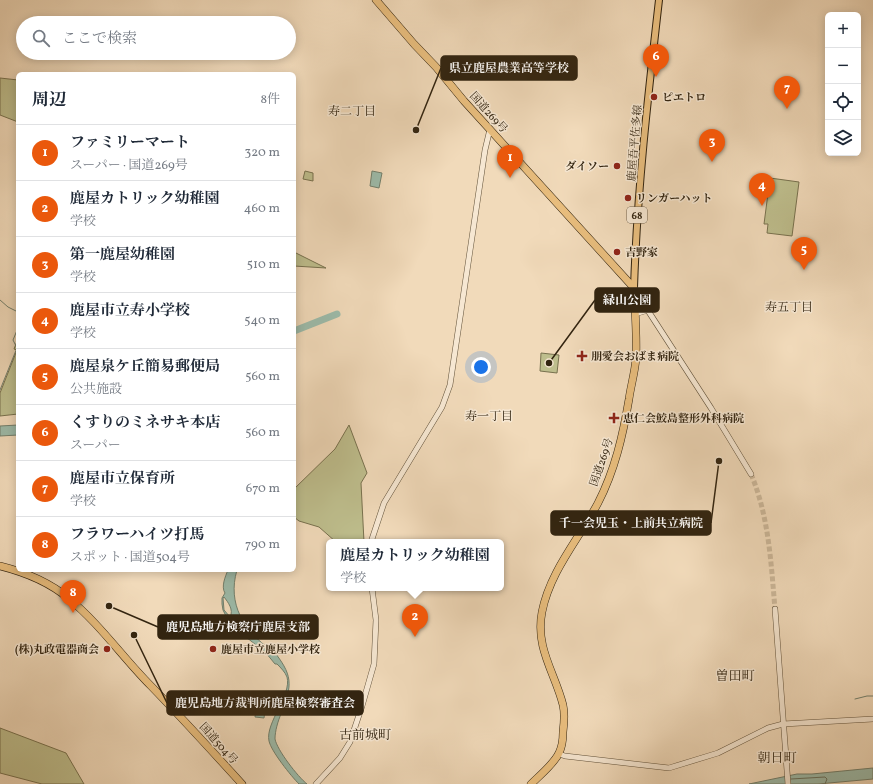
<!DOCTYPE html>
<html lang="ja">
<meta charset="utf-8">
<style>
:root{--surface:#fff;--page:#f6f6f7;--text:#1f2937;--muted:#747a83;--line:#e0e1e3;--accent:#ea580c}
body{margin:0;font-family:Vollkorn,"Noto Serif JP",serif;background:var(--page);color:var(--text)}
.controls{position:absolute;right:12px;top:12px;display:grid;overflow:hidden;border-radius:6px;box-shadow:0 2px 10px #0003}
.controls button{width:36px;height:36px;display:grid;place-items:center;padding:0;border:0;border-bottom:1px solid var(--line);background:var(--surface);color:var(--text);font:20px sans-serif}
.you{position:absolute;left:481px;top:367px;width:14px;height:14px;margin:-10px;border:3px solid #fff;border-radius:50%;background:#1a73e8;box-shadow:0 0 0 6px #1a73e833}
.badge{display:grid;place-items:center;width:26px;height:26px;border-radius:50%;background:var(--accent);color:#fff;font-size:13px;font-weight:700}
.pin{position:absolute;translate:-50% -33px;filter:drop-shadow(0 1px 2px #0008)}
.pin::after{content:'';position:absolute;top:21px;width:14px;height:12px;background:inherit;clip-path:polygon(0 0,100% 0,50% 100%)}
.popup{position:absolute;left:326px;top:539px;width:178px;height:52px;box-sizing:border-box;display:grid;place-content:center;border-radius:6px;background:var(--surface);filter:drop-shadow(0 1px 3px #0005);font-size:13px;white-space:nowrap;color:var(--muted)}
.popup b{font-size:15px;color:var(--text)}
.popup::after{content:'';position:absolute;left:50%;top:100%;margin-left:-8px;border:8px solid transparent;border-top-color:var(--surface)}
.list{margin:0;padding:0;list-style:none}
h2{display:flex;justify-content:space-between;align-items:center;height:52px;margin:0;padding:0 16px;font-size:17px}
h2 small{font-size:13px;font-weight:400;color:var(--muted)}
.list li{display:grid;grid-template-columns:26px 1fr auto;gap:12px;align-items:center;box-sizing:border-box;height:56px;padding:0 16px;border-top:1px solid var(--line)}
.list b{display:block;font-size:15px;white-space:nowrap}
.list p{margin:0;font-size:13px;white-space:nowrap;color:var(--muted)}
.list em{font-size:13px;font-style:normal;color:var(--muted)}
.icon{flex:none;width:22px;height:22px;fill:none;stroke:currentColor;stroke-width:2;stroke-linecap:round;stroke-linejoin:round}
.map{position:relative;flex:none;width:873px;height:784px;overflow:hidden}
.search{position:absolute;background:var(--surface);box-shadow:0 2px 10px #0003;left:16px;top:16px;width:280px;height:44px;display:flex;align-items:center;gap:10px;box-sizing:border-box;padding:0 14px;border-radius:22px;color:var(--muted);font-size:15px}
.panel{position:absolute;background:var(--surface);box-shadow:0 2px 10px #0003;left:16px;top:72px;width:280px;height:500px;border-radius:6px}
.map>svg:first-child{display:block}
.green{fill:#bebe8d;stroke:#78714e}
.water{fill:#9cbbaa;stroke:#727f6c;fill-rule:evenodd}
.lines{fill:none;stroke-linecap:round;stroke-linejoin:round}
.shore{stroke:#67705d;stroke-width:1}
.stream{stroke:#727f6c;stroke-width:1}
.river{stroke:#9cbbaa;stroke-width:7}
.tertiary-tunnel{stroke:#cbb698;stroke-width:5;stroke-dasharray:5 2.5;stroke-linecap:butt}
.tertiary-casing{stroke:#62523a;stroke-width:6}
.primary-casing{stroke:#322410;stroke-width:8}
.trunk-casing{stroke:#322410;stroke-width:8}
.tertiary{stroke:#f6e7d2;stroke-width:5}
.primary{stroke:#e8bd7d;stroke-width:6}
.trunk{stroke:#e8bd7d;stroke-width:7}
.poi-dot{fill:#8f2418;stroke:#f6e7d2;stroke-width:1.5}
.labels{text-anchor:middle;stroke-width:3;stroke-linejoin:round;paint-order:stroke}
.shield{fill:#f6e7d2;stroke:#6d5e4a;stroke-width:1}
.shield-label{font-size:10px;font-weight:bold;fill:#322410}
.poi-label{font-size:11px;font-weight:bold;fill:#322410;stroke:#f6e7d2;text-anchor:start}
.street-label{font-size:11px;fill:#322410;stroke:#f6e7d2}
.neighbourhood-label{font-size:12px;fill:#322410;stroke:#f6e7d2}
.quarter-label{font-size:13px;fill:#322410;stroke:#f6e7d2}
.leader{fill:none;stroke:#322410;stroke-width:1.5}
.callout-dot{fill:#322410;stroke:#f6e7d2;stroke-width:1.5}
.callout{fill:#322410;stroke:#322410;stroke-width:1.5}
.callout-label{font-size:12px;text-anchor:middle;font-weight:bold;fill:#fff}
</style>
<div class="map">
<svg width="873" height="784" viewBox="0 0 873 784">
<rect width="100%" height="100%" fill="#f1daba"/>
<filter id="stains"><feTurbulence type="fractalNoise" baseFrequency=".005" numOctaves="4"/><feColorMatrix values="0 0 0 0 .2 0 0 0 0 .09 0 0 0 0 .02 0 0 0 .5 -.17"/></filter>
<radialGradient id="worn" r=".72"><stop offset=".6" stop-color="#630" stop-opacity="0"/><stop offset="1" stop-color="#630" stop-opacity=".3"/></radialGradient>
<g class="green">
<path d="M504,63l32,6 -2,10 -32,-7z"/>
<path d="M0,78l18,2v42l-18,-7z"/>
<path d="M305,171l8,2v8l-10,-2z"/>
<path d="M770,178l29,4 -7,54 -25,-3 1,-9h-4z"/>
<path d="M294,252l32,16 -32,-2z"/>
<path d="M18,339v75l-18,2v-23l17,-43 -3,-1z"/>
<path d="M541,353l18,2 -2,18 -17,-2z"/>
<path d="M349,425l18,48 -6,10 3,59h-28l-17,-15 -20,-6 -5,-4v-28l41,-40z"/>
<path d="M0,728l66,25 18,31h-42l-42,-11z"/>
</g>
<g class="water">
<path d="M372,171l10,2 -3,15 -9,-2z"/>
<path d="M18,425v10l-18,1v-10z"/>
<path d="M228,570h9c-10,34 7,61 34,80l1,-1c21,26 21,35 9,65 -3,7 -6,17 -6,25 2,11 23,38 32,45h-8c-8,-8 -28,-33 -30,-43 -4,-18 23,-46 18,-64 -2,-5 -6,-9 -10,-13h-2l-9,-11 -20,-16 -20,-21 -3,-6 -1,-6v-6l3,-5c-4,-6 0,-16 3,-23zM224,597c4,5 10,13 6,20l-6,-7 -1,-12z"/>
<path d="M257,702l9,1 -2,15 -9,-1z"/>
<path d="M873,768v11l-55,5h-69l48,-10h15z"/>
</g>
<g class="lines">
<path class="shore" d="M791,779l34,-2 2,2 -2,5"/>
<g class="stream">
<path d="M0,300l8,7 10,5"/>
<path d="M0,390l17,-42 -4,-8 5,-12"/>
<path d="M855,699l12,-3h6"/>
</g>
<path class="river" d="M294,331l43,-17"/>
<path class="tertiary-tunnel" d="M751,474c18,43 20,89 24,135"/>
<defs>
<g id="tertiary">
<path d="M634,289l77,119 40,66"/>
<path d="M635,314l13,-4"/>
<path d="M371,542l13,-39 58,-96 8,-22 35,-235 5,-21"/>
<path d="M775,609l13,175"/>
<path d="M559,754l6,2 104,12 49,-15 50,-25 15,-4 90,-5"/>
<path d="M316,784l24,-26 10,-16 12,-36 12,-42 2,-44 -4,-32"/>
</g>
<path id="primary" d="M634,288c3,-96 14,-192 25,-288"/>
<g id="trunk">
<path d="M376,0l38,44 22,23 28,34 170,187c1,23 3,47 2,70 -1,14 -5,27 -7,41 -6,36 -14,71 -31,104 -19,36 -48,68 -56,109 -7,36 13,61 21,93 2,9 1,19 0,27 0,7 -1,15 -4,21 -5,11 -20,23 -28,31"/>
<path d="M0,566c24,6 49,16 68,32 32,26 55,60 83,88 31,32 61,65 91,98"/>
</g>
</defs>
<use href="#tertiary" class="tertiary-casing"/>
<use href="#primary" class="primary-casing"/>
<use href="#trunk" class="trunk-casing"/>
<use href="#tertiary" class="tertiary"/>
<use href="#primary" class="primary"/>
<use href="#trunk" class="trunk"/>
</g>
<g class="poi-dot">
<circle cx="654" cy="97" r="4"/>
<circle cx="617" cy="166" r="4"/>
<circle cx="628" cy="198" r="4"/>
<circle cx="617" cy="252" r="4"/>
<path d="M580 350h4v4h4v4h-4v4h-4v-4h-4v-4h4z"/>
<path d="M612 412h4v4h4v4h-4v4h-4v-4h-4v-4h4z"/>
<circle cx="107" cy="649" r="4"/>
<circle cx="213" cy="649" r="4"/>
</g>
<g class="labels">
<rect class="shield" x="627" y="207" width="20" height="16" rx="3"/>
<g class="shield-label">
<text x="637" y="219">68</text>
</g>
<g class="poi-label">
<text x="662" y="101">ピエトロ</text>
<text x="609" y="170" text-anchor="end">ダイソー</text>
<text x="636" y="202">リンガーハット</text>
<text x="625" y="256">吉野家</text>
<text x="591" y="360">朋愛会おばま病院</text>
<text x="623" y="422">恵仁会鮫島整形外科病院</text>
<text x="99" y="653" text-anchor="end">(株)丸政電器商会</text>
<text x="221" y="653">鹿屋市立鹿屋小学校</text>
</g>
<g class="street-label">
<text transform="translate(489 112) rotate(48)" y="4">国道269号</text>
<text transform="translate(634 143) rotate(-85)" y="4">鹿屋吾平佐多線</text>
<text transform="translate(601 462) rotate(-71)" y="4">国道269号</text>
<text transform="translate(219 743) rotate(48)" y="4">国道504号</text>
</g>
<g class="neighbourhood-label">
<text x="352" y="115">寿二丁目</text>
<text x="789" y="311">寿五丁目</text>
<text x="489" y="420">寿一丁目</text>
</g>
<g class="quarter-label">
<text x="735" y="680">曽田町</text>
<text x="365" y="739">古前城町</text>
<text x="777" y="762">朝日町</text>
</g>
</g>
<path class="leader" d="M416 130L441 68M549 363L595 300M719 461L711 523M109 606L158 627M134 635L167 703"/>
<g class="callout-dot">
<circle cx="416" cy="130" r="4"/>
<circle cx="549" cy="363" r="4"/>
<circle cx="719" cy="461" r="4"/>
<circle cx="109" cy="606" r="4"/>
<circle cx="134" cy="635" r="4"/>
</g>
<g class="callout">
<rect x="441" y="56" width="136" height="24" rx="4"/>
<rect x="595" y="288" width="64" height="24" rx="4"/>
<rect x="551" y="511" width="160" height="24" rx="4"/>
<rect x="158" y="615" width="160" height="24" rx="4"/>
<rect x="167" y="691" width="196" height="24" rx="4"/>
</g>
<g class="callout-label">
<text x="509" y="72">県立鹿屋農業高等学校</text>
<text x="627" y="304">緑山公園</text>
<text x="631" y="527">千一会児玉・上前共立病院</text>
<text x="238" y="631">鹿児島地方検察庁鹿屋支部</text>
<text x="265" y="707">鹿児島地方裁判所鹿屋検察審査会</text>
</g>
<rect width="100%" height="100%" filter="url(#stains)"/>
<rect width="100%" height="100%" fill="url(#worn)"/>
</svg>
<div class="controls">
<button>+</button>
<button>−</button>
<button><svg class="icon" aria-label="locate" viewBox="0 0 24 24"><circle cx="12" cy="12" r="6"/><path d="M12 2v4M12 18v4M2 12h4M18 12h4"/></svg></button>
<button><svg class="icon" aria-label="layers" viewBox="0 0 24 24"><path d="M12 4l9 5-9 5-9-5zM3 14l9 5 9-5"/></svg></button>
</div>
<div class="you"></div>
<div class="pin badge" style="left:510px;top:178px">1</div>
<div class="pin badge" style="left:415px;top:637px">2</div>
<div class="popup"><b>鹿屋カトリック幼稚園</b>学校</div>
<div class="pin badge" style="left:712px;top:162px">3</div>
<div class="pin badge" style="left:762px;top:206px">4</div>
<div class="pin badge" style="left:804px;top:270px">5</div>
<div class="pin badge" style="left:656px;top:77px">6</div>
<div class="pin badge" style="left:787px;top:109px">7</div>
<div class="pin badge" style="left:73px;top:613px">8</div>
<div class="search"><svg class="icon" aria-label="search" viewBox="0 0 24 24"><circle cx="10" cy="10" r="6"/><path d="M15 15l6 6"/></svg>ここで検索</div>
<section class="panel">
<h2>周辺<small>8件</small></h2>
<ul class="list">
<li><span class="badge">1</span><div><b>ファミリーマート</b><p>スーパー · 国道269号</p></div><em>320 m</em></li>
<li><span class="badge">2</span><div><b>鹿屋カトリック幼稚園</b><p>学校</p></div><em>460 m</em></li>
<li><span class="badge">3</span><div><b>第一鹿屋幼稚園</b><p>学校</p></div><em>510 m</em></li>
<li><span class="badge">4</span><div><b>鹿屋市立寿小学校</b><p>学校</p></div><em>540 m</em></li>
<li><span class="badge">5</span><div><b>鹿屋泉ケ丘簡易郵便局</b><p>公共施設</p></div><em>560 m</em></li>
<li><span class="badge">6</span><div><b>くすりのミネサキ本店</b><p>スーパー</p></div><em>560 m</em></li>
<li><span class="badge">7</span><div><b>鹿屋市立保育所</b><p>学校</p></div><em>670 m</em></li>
<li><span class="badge">8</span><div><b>フラワーハイツ打馬</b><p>スポット · 国道504号</p></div><em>790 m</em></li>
</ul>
</section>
</div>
